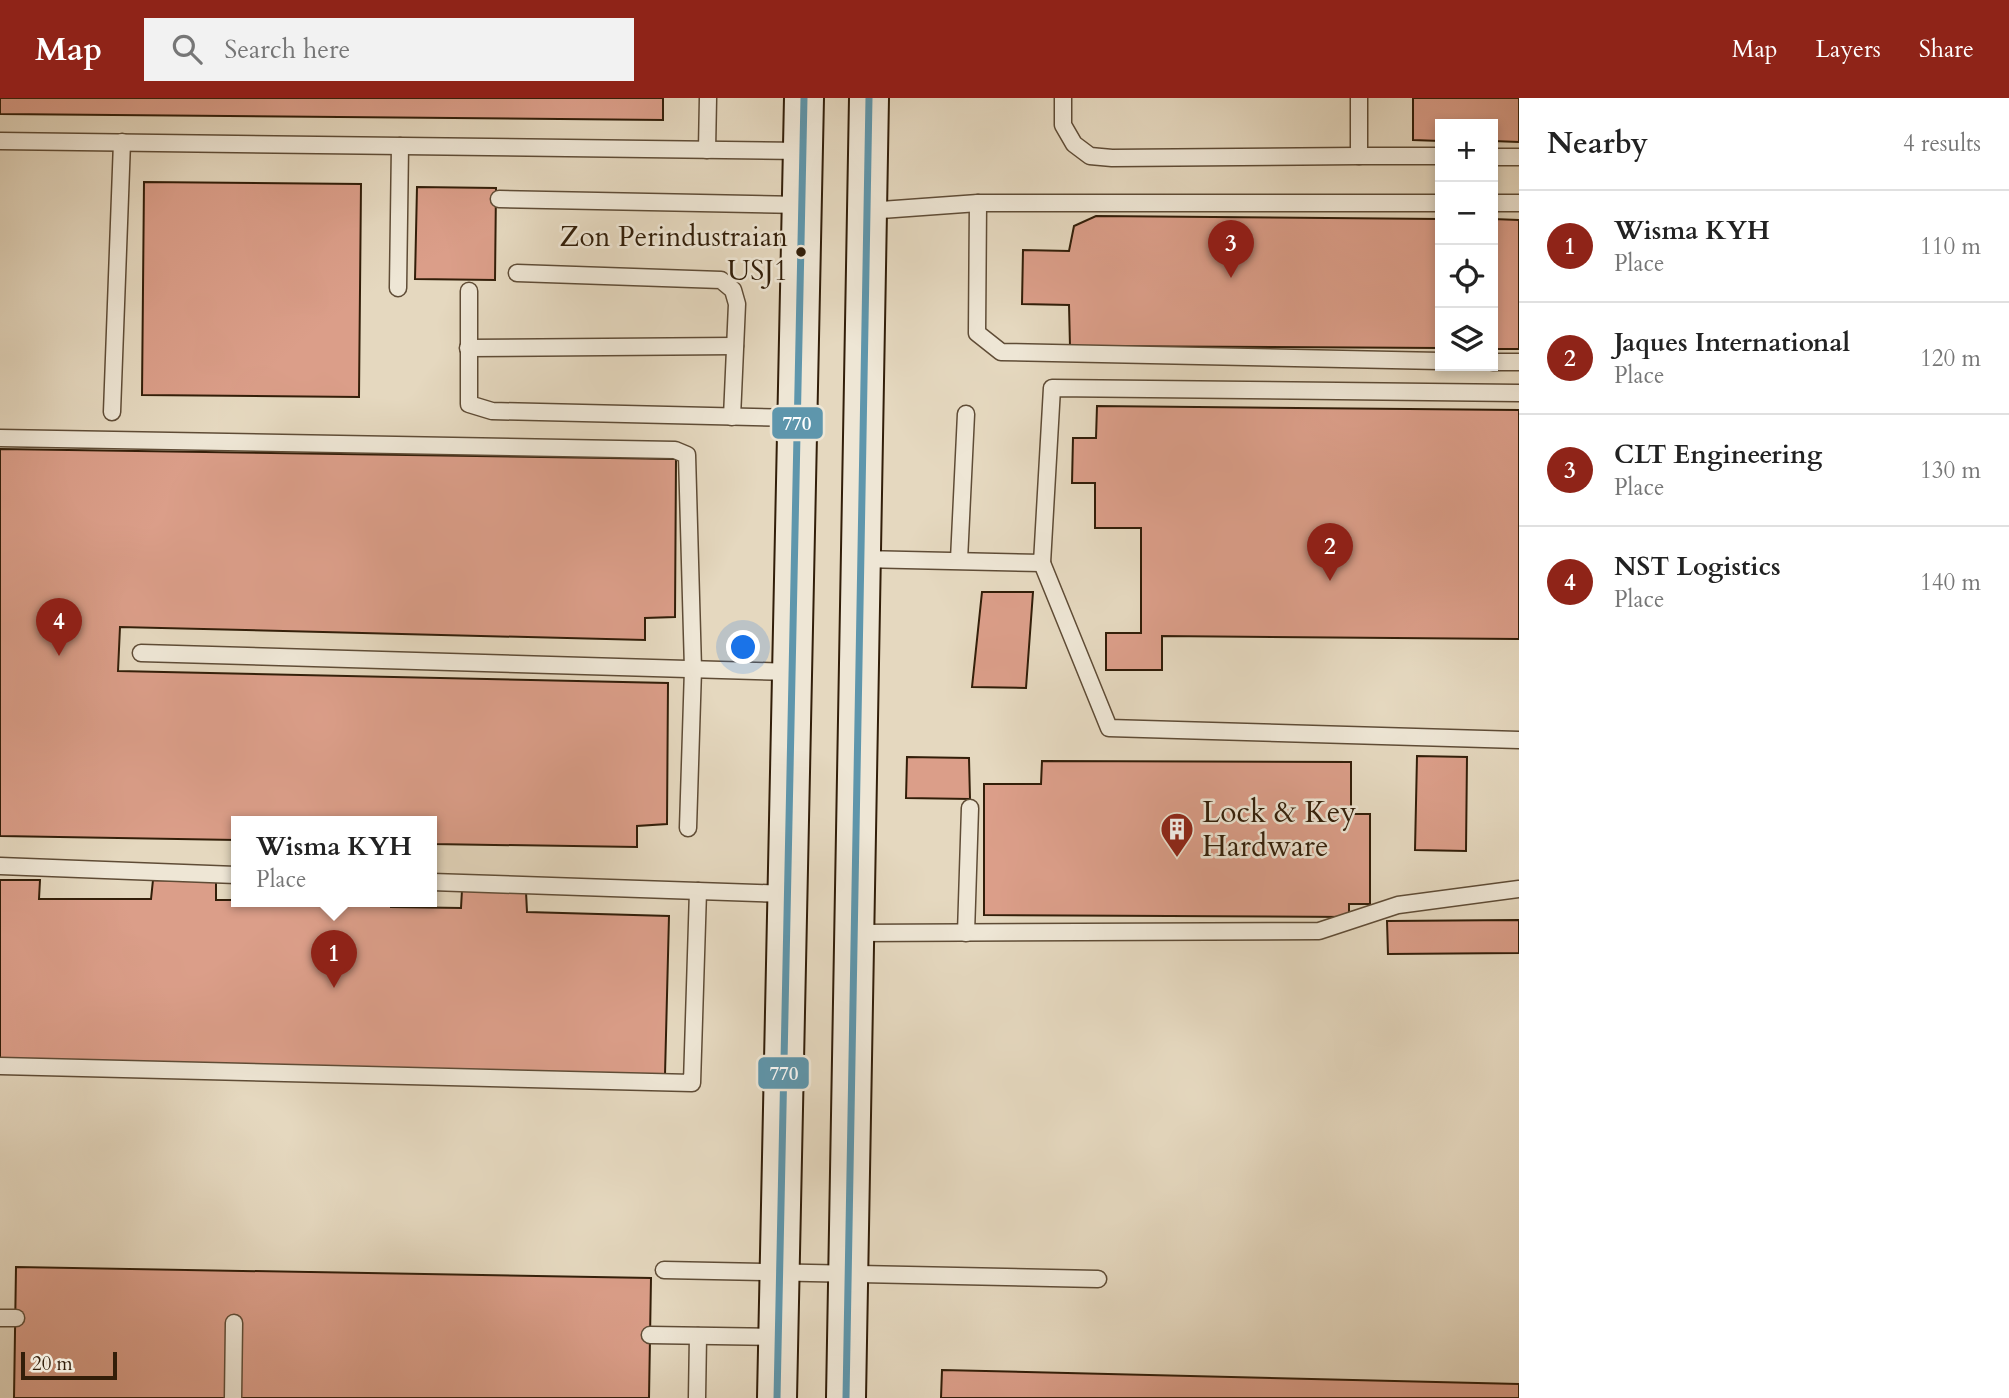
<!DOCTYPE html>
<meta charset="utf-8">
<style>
:root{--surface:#fff;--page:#f2f2f2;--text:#222;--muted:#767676;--line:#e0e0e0;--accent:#8f2418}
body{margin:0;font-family:Cardo,serif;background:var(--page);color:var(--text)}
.controls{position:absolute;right:21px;top:21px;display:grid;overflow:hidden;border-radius:0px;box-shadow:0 4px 10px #0003}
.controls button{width:63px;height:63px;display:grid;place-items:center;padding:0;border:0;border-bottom:2px solid var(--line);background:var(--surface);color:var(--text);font:35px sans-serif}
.scale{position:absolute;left:21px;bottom:18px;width:96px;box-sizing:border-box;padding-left:7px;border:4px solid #321e09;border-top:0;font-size:19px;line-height:24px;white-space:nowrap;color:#321e09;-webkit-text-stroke:5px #eee6d5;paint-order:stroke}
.you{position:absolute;left:744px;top:550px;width:24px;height:24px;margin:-18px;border:5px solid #fff;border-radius:50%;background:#1a73e8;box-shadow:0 0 0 10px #1a73e833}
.badge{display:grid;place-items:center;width:46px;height:46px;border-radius:50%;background:var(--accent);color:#fff;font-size:23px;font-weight:700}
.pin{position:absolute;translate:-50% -58px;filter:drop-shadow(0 2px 4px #0008)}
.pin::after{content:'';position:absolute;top:37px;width:24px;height:21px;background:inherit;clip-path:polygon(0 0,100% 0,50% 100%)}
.popup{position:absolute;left:231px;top:718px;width:206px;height:91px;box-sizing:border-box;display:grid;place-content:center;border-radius:0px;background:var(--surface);filter:drop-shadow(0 2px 5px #0005);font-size:23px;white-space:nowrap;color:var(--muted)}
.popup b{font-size:26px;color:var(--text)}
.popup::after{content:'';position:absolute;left:50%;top:100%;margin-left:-14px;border:14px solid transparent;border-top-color:var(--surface)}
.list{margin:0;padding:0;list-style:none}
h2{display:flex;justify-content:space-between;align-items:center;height:91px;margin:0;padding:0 28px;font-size:30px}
h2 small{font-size:23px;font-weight:400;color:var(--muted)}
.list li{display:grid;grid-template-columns:46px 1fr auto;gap:21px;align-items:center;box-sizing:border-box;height:112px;padding:0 28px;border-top:2px solid var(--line)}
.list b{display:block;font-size:26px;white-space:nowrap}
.list p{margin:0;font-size:23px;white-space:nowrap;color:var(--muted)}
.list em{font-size:23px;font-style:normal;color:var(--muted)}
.icon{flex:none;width:38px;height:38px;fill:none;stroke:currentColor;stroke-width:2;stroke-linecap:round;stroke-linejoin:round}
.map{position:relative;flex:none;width:1519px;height:1300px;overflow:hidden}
header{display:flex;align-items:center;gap:42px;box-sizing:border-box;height:98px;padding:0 35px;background:var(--accent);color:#fff}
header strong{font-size:33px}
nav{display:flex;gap:38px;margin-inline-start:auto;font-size:24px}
.search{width:490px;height:63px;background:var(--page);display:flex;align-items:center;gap:18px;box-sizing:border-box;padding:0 24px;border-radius:0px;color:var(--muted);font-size:26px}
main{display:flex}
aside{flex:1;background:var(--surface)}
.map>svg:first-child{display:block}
.building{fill:#db9e89;stroke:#321e09;stroke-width:2}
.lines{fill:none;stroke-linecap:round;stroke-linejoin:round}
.lane-casing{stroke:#5f4c36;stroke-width:19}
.secondary-casing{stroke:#321e09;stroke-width:42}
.lane{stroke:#eee6d5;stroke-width:16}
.secondary{stroke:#eee6d5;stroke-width:38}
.bus-1-casing{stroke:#eee6d5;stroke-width:12}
.bus-1{stroke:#5e96ac;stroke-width:7}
.bus-dot{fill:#321e09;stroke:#eee6d5;stroke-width:2.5}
.labels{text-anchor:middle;stroke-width:5;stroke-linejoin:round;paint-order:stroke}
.bus-label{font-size:28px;fill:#321e09;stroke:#eee6d5;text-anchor:end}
.poi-label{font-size:30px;fill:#321e09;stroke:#eee6d5;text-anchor:start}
.line-badge{stroke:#eee6d5;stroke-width:2.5}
.badge-label{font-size:19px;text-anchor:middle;font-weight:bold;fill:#fff}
</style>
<header>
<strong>Map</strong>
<div class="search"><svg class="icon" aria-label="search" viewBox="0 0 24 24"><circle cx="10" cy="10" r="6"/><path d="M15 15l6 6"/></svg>Search here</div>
<nav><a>Map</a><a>Layers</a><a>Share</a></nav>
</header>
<main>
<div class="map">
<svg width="1519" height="1300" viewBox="0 0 1519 1300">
<rect width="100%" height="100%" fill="#e5d8bf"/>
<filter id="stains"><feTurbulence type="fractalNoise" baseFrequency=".00286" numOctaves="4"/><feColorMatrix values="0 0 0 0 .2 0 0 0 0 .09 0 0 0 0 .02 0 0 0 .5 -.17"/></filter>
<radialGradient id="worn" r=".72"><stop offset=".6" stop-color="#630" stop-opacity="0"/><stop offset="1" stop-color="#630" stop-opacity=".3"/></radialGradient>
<g class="building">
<path d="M0,0h663v22l-663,-6z"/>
<path d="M1413,0h106v44l-26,-1v-17h-53v17l-27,-1z"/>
<path d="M144,84l217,2 -2,213 -217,-2z"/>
<path d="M417,89l79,1 -1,92 -80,-1z"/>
<path d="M1096,118l344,3v129l-370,-2 -1,-41 -47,-1 1,-54 46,1 5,-25z"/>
<path d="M1493,121l26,1v129h-26z"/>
<path d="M1097,308l422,4v229l-357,-3v34h-56v-37h35v-105h-46v-45h-23l1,-45h23z"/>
<path d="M0,351l676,10 -1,158 -30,1v22l-525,-13 -2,44 550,12 -1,141 -30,2v21l-205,-3v-22h-196v18l-236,-4z"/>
<path d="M982,494h51l-7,96 -54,-1z"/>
<path d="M1417,658l50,1 -1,94 -51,-1z"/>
<path d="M907,659l62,1 1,41 -64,-1z"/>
<path d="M1042,663l309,1v52h19v90h-21v13l-365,-2v-131h57z"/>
<path d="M0,782h40l-1,19h112l2,-19 63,1v19h20v2h155v5l70,1 1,-18 64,2 1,20 142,4 -4,159 -665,-15z"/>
<path d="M1519,822v33l-131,1 -1,-33z"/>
<path d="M16,1169l635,11 -2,120h-635z"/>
<path d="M942,1272l577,14v14h-578z"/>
</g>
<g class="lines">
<defs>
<g id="lane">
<path d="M1063,0v27l11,19 16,12 22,2 247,-2"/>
<path d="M1359,0v58h81"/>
<path d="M0,43l802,10"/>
<path d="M707,52l1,-52"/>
<path d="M1493,59h26"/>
<path d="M499,101l303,6"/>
<path d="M978,105l-1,130 24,19 439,9"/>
<path d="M1493,105h26"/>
<path d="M867,113l111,-8h462"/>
<path d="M517,175l204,7 12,10 4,14 -5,113"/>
<path d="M398,190l2,-142"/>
<path d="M469,193v113l23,7 306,7"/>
<path d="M468,250l267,-2"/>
<path d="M1493,264h26"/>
<path d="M112,314l10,-270"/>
<path d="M0,340l675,12 12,5 6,214 -5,159"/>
<path d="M861,461l181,4 10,-175 467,5"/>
<path d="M959,462l7,-146"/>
<path d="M1042,465l67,165 410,12"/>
<path d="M141,555l651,19"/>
<path d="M0,768l236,9"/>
<path d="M432,784l356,12"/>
<path d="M854,835l465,-2 79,-26 121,-16"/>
<path d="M966,835l4,-125"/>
<path d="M0,968l692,17 6,-192"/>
<path d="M664,1172l434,9"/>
<path d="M0,1220h16"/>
<path d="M650,1237l129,2"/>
<path d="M233,1300l1,-75"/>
<path d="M697,1300l1,-62"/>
</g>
<g id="secondary">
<path d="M777,1300l27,-1300"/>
<path d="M846,1300l23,-1300"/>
</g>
</defs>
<use href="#lane" class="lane-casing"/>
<use href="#secondary" class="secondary-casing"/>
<use href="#lane" class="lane"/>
<use href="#secondary" class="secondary"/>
<defs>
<g id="bus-1">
<path d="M777,1300l27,-1300"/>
<path d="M846,1300l23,-1300"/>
</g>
</defs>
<use href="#bus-1" class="bus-1-casing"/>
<use href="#bus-1" class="bus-1"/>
</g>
<defs>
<symbol id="building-pin" viewBox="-11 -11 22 30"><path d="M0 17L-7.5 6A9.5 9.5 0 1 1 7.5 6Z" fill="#8f2418" stroke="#eee6d5"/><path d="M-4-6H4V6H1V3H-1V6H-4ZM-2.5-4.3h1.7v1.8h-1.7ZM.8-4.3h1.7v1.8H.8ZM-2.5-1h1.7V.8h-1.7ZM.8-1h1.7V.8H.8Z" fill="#fff"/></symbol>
</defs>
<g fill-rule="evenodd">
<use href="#building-pin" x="1158" y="712" width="38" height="52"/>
</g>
<circle class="bus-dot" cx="801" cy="154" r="6"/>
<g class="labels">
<g class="bus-label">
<text x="788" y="148">Zon Perindustraian<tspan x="788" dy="34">USJ1</tspan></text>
</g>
<g class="poi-label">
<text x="1202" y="724">Lock &amp; Key<tspan x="1202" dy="34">Hardware</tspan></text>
</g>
</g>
<g class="line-badge">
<rect x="771" y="308" width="53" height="34" rx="7" fill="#5e96ac"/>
<rect x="757" y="958" width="53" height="34" rx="7" fill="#5e96ac"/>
</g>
<g class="badge-label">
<text x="797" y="332">770</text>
<text x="784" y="982">770</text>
</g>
<rect width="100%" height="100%" filter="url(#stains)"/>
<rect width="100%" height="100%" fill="url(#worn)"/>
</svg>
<div class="controls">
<button>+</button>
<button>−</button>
<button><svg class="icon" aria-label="locate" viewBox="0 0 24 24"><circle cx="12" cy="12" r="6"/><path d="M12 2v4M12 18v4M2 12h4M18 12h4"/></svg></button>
<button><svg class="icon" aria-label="layers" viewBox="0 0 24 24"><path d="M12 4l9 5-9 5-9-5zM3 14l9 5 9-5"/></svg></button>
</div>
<div class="scale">20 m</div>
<div class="you"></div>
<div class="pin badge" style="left:334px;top:890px">1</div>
<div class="popup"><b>Wisma KYH</b>Place</div>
<div class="pin badge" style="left:1330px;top:483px">2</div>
<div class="pin badge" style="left:1231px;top:180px">3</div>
<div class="pin badge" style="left:59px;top:558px">4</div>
</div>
<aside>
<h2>Nearby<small>4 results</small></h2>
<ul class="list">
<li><span class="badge">1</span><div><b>Wisma KYH</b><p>Place</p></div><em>110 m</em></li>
<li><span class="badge">2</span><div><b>Jaques International</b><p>Place</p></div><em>120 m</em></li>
<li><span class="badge">3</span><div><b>CLT Engineering</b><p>Place</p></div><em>130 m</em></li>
<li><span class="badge">4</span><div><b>NST Logistics</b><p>Place</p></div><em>140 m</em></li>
</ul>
</aside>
</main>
